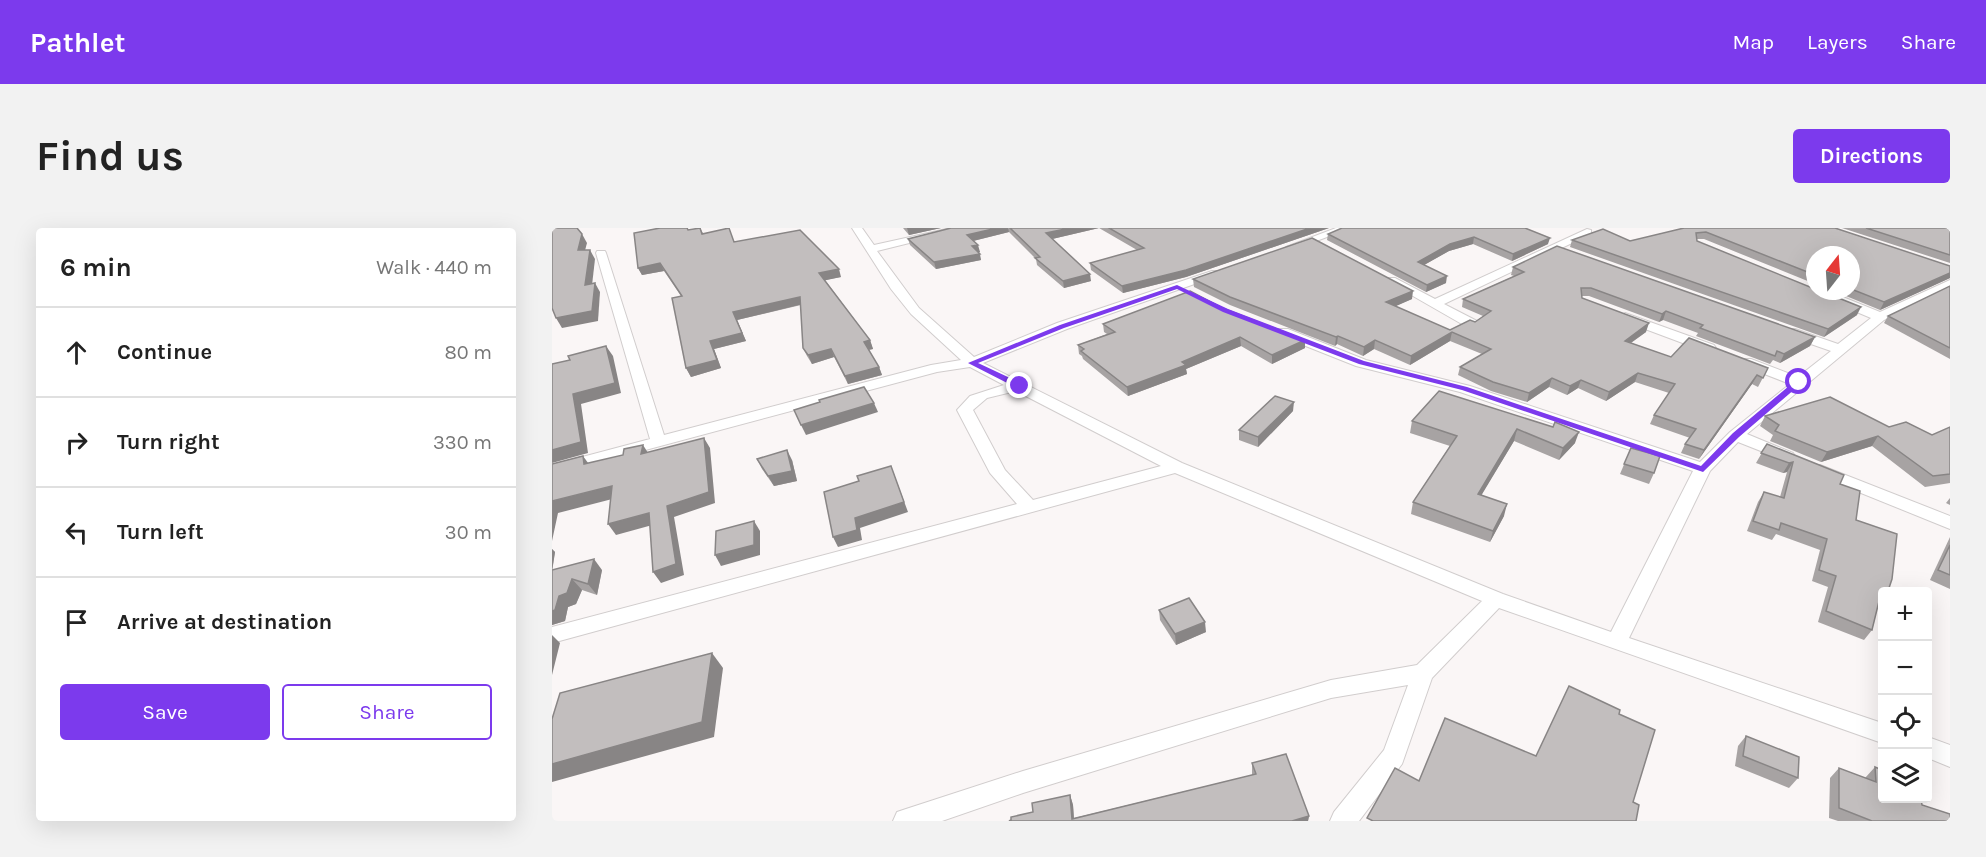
<!DOCTYPE html>
<meta charset="utf-8">
<style>
:root{--surface:#fff;--page:#f2f2f2;--text:#222;--muted:#767676;--line:#e0e0e0;--accent:#7c3aed}
body{margin:0;font-family:Karla,sans-serif;background:var(--page);color:var(--text)}
.controls{position:absolute;right:18px;bottom:18px;display:grid;overflow:hidden;border-radius:6px;box-shadow:0 6px 24px #0002}
.controls button{width:54px;height:54px;display:grid;place-items:center;padding:0;border:0;border-bottom:2px solid var(--line);background:var(--surface);color:var(--text);font:30px sans-serif}
.compass{position:absolute;left:1254px;top:18px;width:54px;height:54px;border-radius:50%;background:var(--surface);box-shadow:0 6px 24px #0002;rotate:17deg}
.stop{position:absolute;width:18px;height:18px;margin:-14px;border:4px solid #7c3aed;border-radius:50%;background:#fff}
.stop.end{background:#7c3aed;border-color:#fff;box-shadow:0 2px 6px #0008}
.list{margin:0;padding:0;list-style:none}
h2{display:flex;justify-content:space-between;align-items:center;height:78px;margin:0;padding:0 24px;font-size:26px}
h2 small{font-size:20px;font-weight:400;color:var(--muted)}
.list li{display:grid;grid-template-columns:39px 1fr auto;gap:18px;align-items:center;box-sizing:border-box;height:90px;padding:0 24px;border-top:2px solid var(--line)}
.list b{display:block;font-size:22px;white-space:nowrap}
.list em{font-size:20px;font-style:normal;color:var(--muted)}
.actions{display:flex;gap:12px;padding:18px 24px}
.actions a{flex:1;padding:14px 0;border:2px solid var(--accent);border-radius:6px;text-align:center;font-size:21px;color:var(--accent)}
.actions .main{background:var(--accent);color:#fff}
.icon{flex:none;width:33px;height:33px;fill:none;stroke:currentColor;stroke-width:2;stroke-linecap:round;stroke-linejoin:round}
.map{position:relative;flex:none;width:1398px;height:593px;overflow:hidden;border-radius:6px}
header{display:flex;align-items:center;gap:36px;box-sizing:border-box;height:84px;padding:0 30px;background:var(--accent);color:#fff}
header strong{font-size:28px}
nav{display:flex;gap:33px;margin-inline-start:auto;font-size:21px}
.intro{display:flex;align-items:center;justify-content:space-between;box-sizing:border-box;height:144px;padding:0 36px}
h1{margin:0;font-size:42px}
.button{padding:15px 27px;border-radius:6px;background:var(--accent);color:#fff;font-size:21px;font-weight:700}
main{display:flex;gap:36px;padding:0 36px}
aside{flex:1;background:var(--surface);border-radius:6px;box-shadow:0 6px 24px #0002}
.map>svg:first-child{display:block}
.lines{fill:none;stroke-linecap:round;stroke-linejoin:round}
.minor-casing{stroke:#d1cdcd;stroke-width:2}
.minor{fill:#fff;fill-rule:evenodd}
.wall{fill:#a7a3a3}
.shaded-wall{fill:#888585}
.building{fill:#c2bebe;stroke:#888585;stroke-width:1.5}
.route{fill:#7c3aed}
</style>
<header>
<strong>Pathlet</strong>
<nav><a>Map</a><a>Layers</a><a>Share</a></nav>
</header>
<div class="intro"><h1>Find us</h1><a class="button">Directions</a></div>
<main>
<aside>
<h2>6 min<small>Walk · 440 m</small></h2>
<ul class="list">
<li><svg class="icon" aria-label="ahead" viewBox="0 0 24 24"><path d="M12 20V5M6 11l6-6 6 6"/></svg><div><b>Continue</b></div><em>80 m</em></li>
<li><svg class="icon" aria-label="right" viewBox="0 0 24 24"><path d="M7 20v-9h11M14 6l5 5-5 5"/></svg><div><b>Turn right</b></div><em>330 m</em></li>
<li><svg class="icon" aria-label="left" viewBox="0 0 24 24"><path d="M17 20v-9H6M10 6l-5 5 5 5"/></svg><div><b>Turn left</b></div><em>30 m</em></li>
<li><svg class="icon" aria-label="arrive" viewBox="0 0 24 24"><path d="M6 21V4h12l-3 4 3 4H6"/></svg><div><b>Arrive at destination</b></div></li>
</ul>
<div class="actions"><a class="main">Save</a><a>Share</a></div>
</aside>
<div class="map">
<svg width="1398" height="593" viewBox="0 0 1398 593">
<rect width="100%" height="100%" fill="#faf6f6"/>
<g class="lines">
<defs>
<g id="minor">
<path d="M300,0h10l12,17 77,-17h19l-93,23 42,57 55,49 83,-34 155,-52h8v4l-153,54 -84,34 199,100 321,131 108,38 82,-161 -233,-79 -104,-26 -78,-31 -2,-3 2,-3h10l78,31 104,26 230,76 30,-30 60,-48 -49,-19 -2,-3 2,-3h10l47,18 33,-26 -46,-16 -2,-3 2,-3h10l43,15 33,-26 -57,-24v-6l1,3h13l52,21 70,-32v8l-66,32 -137,114 46,19 2,3 -2,3h-12l-43,-17 -28,29 -81,167 253,85v20l-383,-135 -67,70 -30,86 -43,57h-29l4,-9 50,-62 24,-65 -77,13 -308,95 -81,28h-49l4,-9 9,-3 117,-38 308,-91 86,-15 65,-64 -307,-128 -623,170v-16l465,-123 -27,-31 -33,-63 13,-14 34,-11 -34,-18 -33,5 -385,103v-10l98,-26 -54,-186 1,-2h8l1,2 58,182 267,-70 30,-5 -50,-46 -20,-25zM464,163l145,75 -128,34 -28,-30 -32,-60 14,-12z"/>
<path d="M784,0h15l-56,21 -4,1 -5,-3z"/>
<path d="M1035,1l4,1v4l-147,70 33,17 1,3 -1,3h-10l-82,-47 2,-2h8l40,21z"/>
<path d="M1073,85l89,32 2,3 -2,3h-10l-83,-31 -2,-3z"/>
<path d="M1268,237l130,51v13l-136,-55 -2,-4 2,-4z"/>
<path d="M1376,509l22,8v22l-22,-9z"/>
</g>
</defs>
<use href="#minor" class="minor-casing"/>
<use href="#minor" class="minor"/>
</g>
<g class="wall">
<path d="M148,0l3,5 32,9 106,35 -16,3 45,60 3,9 -4,1 10,17 3,8 -34,9 -14,-27 -22,7 -5,-8 -4,-8 -2,-43 -64,15 9,21 -32,8 7,19 -30,9 -5,-9 -5,-72 -17,-25 -22,4 -4,-7 50,-38z"/>
<path d="M351,0h38l-32,7z"/>
<path d="M399,0h378l-143,49 -63,16 -32,-23 -1,-7 47,-13 -38,-22 -47,11 39,42 -27,7 -27,-23 -1,-6 -27,-27 -36,9 7,11h-2l3,8 -45,9 -26,-24 -2,-6z"/>
<path d="M973,0l23,16 -36,17 -39,-17 -24,7 -25,14 22,18 -20,9 -99,-52 1,-6z"/>
<path d="M1132,0l266,38v12l-70,32 -46,-19h17v-36h-36v29l-111,-45h-7v2l160,74 -33,22 -254,-90 2,-7 58,1z"/>
<path d="M1290,0h108v35z"/>
<path d="M961,39l302,70 -5,9 -30,17 -7,-3 -3,4 -74,-28 2,-3 -35,-13 -4,2 -70,-26h-7v2l64,34 -15,11 40,14 97,11 -10,19 -6,-3 -53,75 -18,-6 4,-9 5,-6 -40,-14 4,-9 15,-22 -34,-11 -29,19 -28,-13 -11,7 -18,-8 -22,15 -36,-11 -33,-16 2,-8 22,-13 -32,-13 -40,24 -36,-16 -11,7 -26,-12 -2,2 -105,-41 -36,-18 -1,-8 219,20 -17,7 55,24 25,-8 8,-6 -21,-9 1,-8 51,-23 -3,-1z"/>
<path d="M1398,58v73l-66,-36 4,-7z"/>
<path d="M638,63l115,57 -33,16 -31,-18 -55,23 1,5 -59,22 -45,-37 -1,-3 -3,-2 -1,-9 29,-11 -3,-2 -1,-8z"/>
<path d="M887,163l136,52 -16,17 -45,-19 -33,54 23,21 -14,26 -79,-28 2,-12 37,-56 -40,-13 2,-12z"/>
<path d="M741,183l-35,36 -19,-7v-10z"/>
<path d="M1213,188l124,11 43,8 18,-8v56l-25,4 -53,-41 -51,16 -51,-21 3,-6 -13,-9z"/>
<path d="M1215,216l73,40 16,36 26,71v11l-3,4h-1l-6,24 -8,10 -46,-18 10,-35 -16,-6 8,-31 -44,-16 -4,6 -25,-9 11,-29 6,-10 16,5 7,-25 -4,1 -27,-10z"/>
<path d="M1079,220l23,25 -5,11 -29,-10z"/>
<path d="M205,231l35,1 5,21 -23,5 -12,-17z"/>
<path d="M1398,270v7l-4,-2z"/>
<path d="M1398,309v52l-20,-9z"/>
<path d="M0,321l3,3 -3,18h50l-5,25 -15,-5 -6,14 -8,3 -3,14 -13,4z"/>
<path d="M607,382l47,22 -30,13 -16,-25z"/>
<path d="M1194,508l52,42 -9,10 -54,-22 3,-20z"/>
<path d="M700,535l57,53 -1,5h-299l24,-9 37,-17 3,10 1,13 178,-43z"/>
<path d="M1323,539l47,38 28,16h-112l-9,-3 1,-40 9,-10 26,10z"/>
</g>
<g class="shaded-wall">
<path d="M355,0h34l-32,7z"/>
<path d="M445,0h11l1,4 -40,10 -2,-7z"/>
<path d="M518,0h29l-51,12 -2,-7z"/>
<path d="M758,0h19l-143,49 -63,16 -1,-7z"/>
<path d="M30,6l5,9 -4,15 -5,-8z"/>
<path d="M922,9l-1,7 -24,7 -32,18 1,-7 32,-18z"/>
<path d="M998,10l-2,6 -36,17 1,-7z"/>
<path d="M426,17l2,7 -6,1 -2,-7z"/>
<path d="M38,22l5,9 -4,35 -6,-9z"/>
<path d="M428,26l1,6 -45,9 -2,-7z"/>
<path d="M108,35l4,8 -22,4 -4,-7z"/>
<path d="M287,41l2,8 -19,4 -3,-8z"/>
<path d="M1398,45v5l-70,32 4,-8z"/>
<path d="M538,46l1,7 -27,7 -1,-7z"/>
<path d="M895,48l-1,7 -20,9 1,-7z"/>
<path d="M43,55l5,9 -2,29 -36,7 -6,-10z"/>
<path d="M861,63l-1,8 -27,12 1,-9z"/>
<path d="M248,69l3,7 -66,16 9,21 -32,8 7,19 -30,9 -5,-9 47,-56z"/>
<path d="M1309,79l-4,8 -33,22 4,-8z"/>
<path d="M1114,83l-3,9 -4,2 3,-8z"/>
<path d="M1097,95l-3,9 -24,17 3,-8z"/>
<path d="M900,104l-2,9 -40,24 1,-9z"/>
<path d="M786,108l-1,8 -2,2 1,-9z"/>
<path d="M688,109l1,9 -55,23 1,5 -59,22 -1,-9 55,-25z"/>
<path d="M1263,109l-5,9 -30,17 4,-9z"/>
<path d="M318,112l3,9 -6,1 -3,-8z"/>
<path d="M753,112v8l-33,16v-9z"/>
<path d="M823,112l-1,9 -11,7 1,-9z"/>
<path d="M54,118l7,10 8,37 -40,11 7,49 -36,10v-13l21,-56z"/>
<path d="M279,121l3,8 -22,7 -4,-9z"/>
<path d="M327,139l3,8 -34,9 -3,-8z"/>
<path d="M1086,145l-3,9 -29,19 3,-9z"/>
<path d="M1205,147l-5,9 -53,75 5,-9z"/>
<path d="M1000,150l-3,9 -22,15 2,-9z"/>
<path d="M1029,152l-3,8 -11,7 3,-9z"/>
<path d="M742,174l-1,9 -35,36v-10z"/>
<path d="M322,175l4,9 -72,23 -5,-10z"/>
<path d="M965,201l-3,12 -39,65 3,-12z"/>
<path d="M1027,204l-4,11 -16,17 4,-12z"/>
<path d="M1326,208l-6,10 -51,16 6,-10z"/>
<path d="M152,210l6,10 5,55 -41,14 10,58 -23,8 -8,-11 14,-66z"/>
<path d="M91,217l7,11 -9,-2z"/>
<path d="M235,222l5,10 5,21 -23,5 -6,-10z"/>
<path d="M31,228l8,11 -7,-3z"/>
<path d="M1241,234l-6,10 -4,1 6,-10z"/>
<path d="M339,238l17,46 -48,16 2,12 -24,7 -5,-10 22,-19z"/>
<path d="M60,258l8,11 -62,16 -6,28v-40z"/>
<path d="M955,276l-3,12 -14,26 3,-11z"/>
<path d="M97,285l7,11 -40,11 -8,-11z"/>
<path d="M202,293l6,10v24l-39,11 -6,-11z"/>
<path d="M0,321l3,3 -3,20z"/>
<path d="M42,331l8,11 -5,25 -9,-11z"/>
<path d="M20,351l10,11 -6,14 -8,3 -3,14 -13,4v-14l7,-15z"/>
<path d="M653,394l1,10 -30,13 -1,-11z"/>
<path d="M0,407l8,8 -8,32z"/>
<path d="M160,425l11,15 -9,69 -162,45v-18z"/>
<path d="M518,567l3,10 1,16 -2,-2z"/>
<path d="M757,588l-1,5h-16z"/>
</g>
<g class="building">
<path d="M0,0h25l5,6 -4,16h12l-5,35 10,-2 -3,28 -36,7 -4,-10z"/>
<path d="M108,0h27l1,2 12,-2 2,6 27,-6 5,14 66,-12 39,39 -20,4 51,67 -6,2 15,25 -34,9 -14,-27 -23,6 -5,-7 -3,-51 -67,15 9,21 -32,8 7,19 -31,8 -14,-70 10,-2 -22,-33 -22,5 -4,-35z"/>
<path d="M399,0h46l-30,7 11,10 -6,1 8,8 -46,8 -26,-23z"/>
<path d="M458,0h60l-24,5 44,41 -27,7 -28,-23 5,-1z"/>
<path d="M557,0h201l-124,42 -64,16 -32,-23 54,-15z"/>
<path d="M790,0h183l25,10 -37,16 -39,-17 -24,7 -32,18 29,14 -20,9 -99,-51z"/>
<path d="M1132,0h151l115,38v7l-66,29 -33,-13v-34h-36v20l-109,-43 -10,1 1,8 118,48v2h6l40,16 -33,22 -256,-89 31,-11 27,12z"/>
<path d="M1314,0h84v27z"/>
<path d="M760,10l101,53 -27,11 64,28 20,-10 5,2 16,-11 -28,-12 61,-27 -11,-5 44,-21 258,91 -31,17 -7,-3 -2,5 -75,-28 3,-3 -37,-14 -4,3 -71,-26h-10l1,10 67,25 -24,18 46,16 18,-19 79,30 -5,10 -6,-3 -53,75 -19,-6 11,-15 -42,-14 21,-31 -37,-11 -29,19 -28,-12 -11,6 -18,-8 -23,15 -36,-11 -33,-15 31,-18 -39,-17 -41,24 -36,-16 -11,7 -26,-11 -2,1 -106,-40 -37,-18z"/>
<path d="M1398,58v62l-62,-32z"/>
<path d="M638,63l30,16 85,33 -33,15 -32,-18 -58,25 4,3 -59,22 -46,-36 3,-2 -6,-4 37,-13 -12,-8z"/>
<path d="M54,118l9,37 -42,11 8,48 -29,8v-86l18,-4 -2,-4z"/>
<path d="M312,159l10,16 -73,22 -7,-15 26,-8 -1,-2z"/>
<path d="M887,163l114,36 2,-5 24,10 -16,16 -46,-19 -39,65 29,10 -14,27 -80,-29 44,-66 -45,-15z"/>
<path d="M723,168l19,6 -36,35 -19,-7z"/>
<path d="M1278,169l59,30 17,-5 26,13 18,-8v47l-17,2 -55,-40 -51,16 -52,-21 4,-6 -14,-9z"/>
<path d="M152,210l5,54 -42,14 9,58 -23,8 -4,-59 -41,11 4,-38 -60,15v-37l31,-8 1,8 39,-9 1,-6 19,-4 -2,9z"/>
<path d="M1215,216l77,31 -4,9 20,7 -4,29 41,14 -5,45 -4,12h-6v3l-1,-1 -9,37 -46,-19 10,-35 -17,-6 8,-31 -46,-16 -2,7 -26,-9 11,-29 20,6 9,-36 -4,1 -28,-10z"/>
<path d="M1079,220l29,8 -6,17 -30,-9z"/>
<path d="M235,222l5,21 -24,5 -11,-17z"/>
<path d="M339,238l13,36 -49,16 2,12 -24,7 -9,-45 35,-11 -2,-5z"/>
<path d="M202,293v24l-39,10 1,-24z"/>
<path d="M1398,317v30l-12,-5z"/>
<path d="M42,331l-6,25 -16,-5 -5,14 -8,3 -4,14 -3,1v-41z"/>
<path d="M637,370l16,24 -30,12 -16,-24z"/>
<path d="M160,425l-10,69 -150,42v-45l8,-26z"/>
<path d="M1017,458l51,24 -1,4 36,16 -22,72 6,3 -3,16h-263l-6,-3 28,-50 24,13 26,-63 91,38z"/>
<path d="M1194,508l53,21 -1,21 -55,-22z"/>
<path d="M734,526l23,62 -17,5h-283l2,-1v-3l22,-5 -1,-9 38,-8 2,24 184,-45 -4,-11z"/>
<path d="M1323,539l7,3v28h39l1,7 28,9v7h-78l-33,-13v-40l37,14z"/>
</g>
<path class="route" d="M625,57l51,24 136,52 103,26 234,79 32,-33 63,-53 7,2 -64,55 -36,35 -241,-82 -103,-26 -136,-52 -46,-23 -113,39 -86,35 45,21v4h-6l-49,-25 92,-38z"/>
</svg>
<div class="controls">
<button>+</button>
<button>−</button>
<button><svg class="icon" aria-label="locate" viewBox="0 0 24 24"><circle cx="12" cy="12" r="6"/><path d="M12 2v4M12 18v4M2 12h4M18 12h4"/></svg></button>
<button><svg class="icon" aria-label="layers" viewBox="0 0 24 24"><path d="M12 4l9 5-9 5-9-5zM3 14l9 5 9-5"/></svg></button>
</div>
<svg class="compass" viewBox="-18 -18 36 36"><path d="M0-13l5 13h-10z" fill="#e53935"/><path d="M0 13l5-13h-10z" fill="#767676"/></svg>
<div class="stop" style="left:1247px;top:154px"></div>
<div class="stop end" style="left:468px;top:158px"></div>
</div>
</main>
